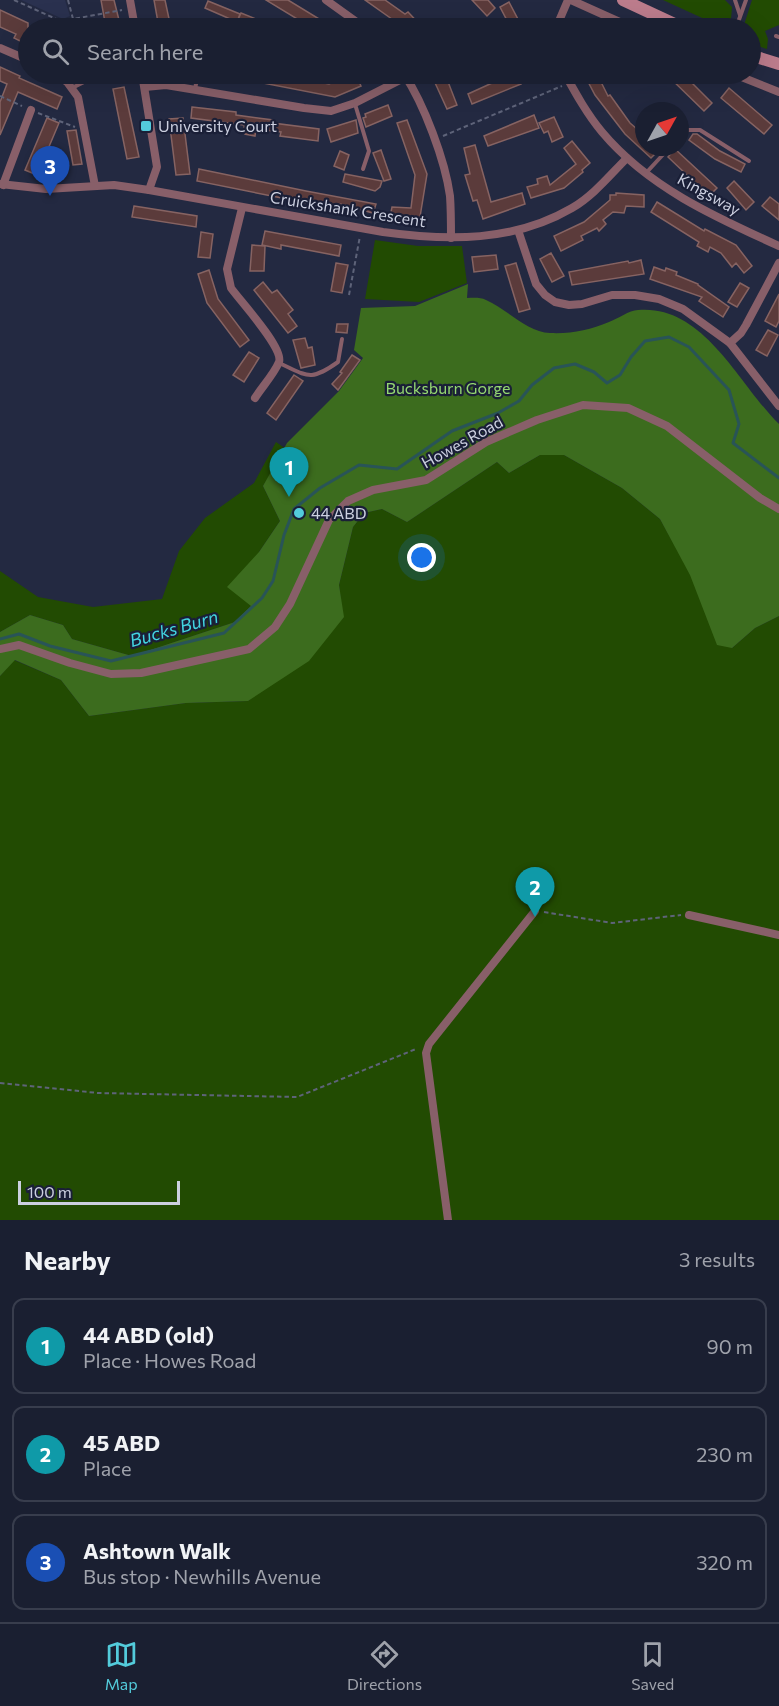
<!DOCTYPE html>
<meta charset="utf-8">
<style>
:root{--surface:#1a1f31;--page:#272c3d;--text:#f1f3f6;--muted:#9fa2ab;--line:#383d4d;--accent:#53cbdb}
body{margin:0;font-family:Commissioner,sans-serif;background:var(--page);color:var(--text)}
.compass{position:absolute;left:635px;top:102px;width:54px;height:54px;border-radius:50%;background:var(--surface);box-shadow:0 6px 24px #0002;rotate:50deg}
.scale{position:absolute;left:18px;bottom:15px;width:162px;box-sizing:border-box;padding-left:6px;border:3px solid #ccd0e0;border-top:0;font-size:16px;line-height:21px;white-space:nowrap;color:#ccd0e0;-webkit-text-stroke:4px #1a1f37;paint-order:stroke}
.you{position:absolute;left:422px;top:558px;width:21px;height:21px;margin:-15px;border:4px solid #fff;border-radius:50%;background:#1a73e8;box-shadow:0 0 0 9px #1a73e833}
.badge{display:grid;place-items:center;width:39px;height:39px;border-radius:50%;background:var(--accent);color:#fff;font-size:20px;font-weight:700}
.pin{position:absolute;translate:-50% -50px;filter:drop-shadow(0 2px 3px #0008)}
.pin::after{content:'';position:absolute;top:32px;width:21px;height:18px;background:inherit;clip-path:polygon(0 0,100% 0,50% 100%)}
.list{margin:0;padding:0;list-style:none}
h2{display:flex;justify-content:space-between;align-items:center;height:78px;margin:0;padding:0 24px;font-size:26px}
h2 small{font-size:20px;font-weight:400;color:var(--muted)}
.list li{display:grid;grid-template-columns:39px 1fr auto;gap:18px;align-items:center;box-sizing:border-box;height:96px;margin:0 12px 12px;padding:0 12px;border:2px solid var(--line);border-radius:12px}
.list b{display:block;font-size:22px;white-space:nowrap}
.list p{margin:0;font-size:20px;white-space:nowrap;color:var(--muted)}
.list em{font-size:20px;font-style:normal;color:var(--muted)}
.icon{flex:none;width:33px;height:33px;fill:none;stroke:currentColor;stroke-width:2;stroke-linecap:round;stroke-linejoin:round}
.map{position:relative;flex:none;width:779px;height:1220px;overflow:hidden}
.search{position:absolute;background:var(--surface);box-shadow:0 6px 24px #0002;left:18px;right:18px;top:18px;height:66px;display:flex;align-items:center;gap:15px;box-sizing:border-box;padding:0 21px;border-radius:33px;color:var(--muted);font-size:22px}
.sheet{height:402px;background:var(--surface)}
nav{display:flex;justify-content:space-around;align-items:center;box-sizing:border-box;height:84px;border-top:2px solid var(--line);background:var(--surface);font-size:16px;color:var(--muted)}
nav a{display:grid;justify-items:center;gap:3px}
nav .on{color:var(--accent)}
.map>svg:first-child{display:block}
.built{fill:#2a314f}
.green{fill:#224b02}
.forest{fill:#3c6c1e}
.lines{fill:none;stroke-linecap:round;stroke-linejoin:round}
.stream{stroke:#295457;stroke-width:3}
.building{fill:#5b3b3b;stroke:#866362;stroke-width:1.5}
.path{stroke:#5e6379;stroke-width:2;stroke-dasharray:4.5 3;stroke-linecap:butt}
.lane{stroke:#885f69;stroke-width:4}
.street{stroke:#885f69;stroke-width:8}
.secondary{stroke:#bc7c8c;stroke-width:12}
.poi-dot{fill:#53cbdb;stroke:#1a1f37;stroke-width:2}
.labels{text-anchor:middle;stroke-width:4.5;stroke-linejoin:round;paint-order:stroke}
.poi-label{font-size:16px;fill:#ccd0e0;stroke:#1a1f37;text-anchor:start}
.street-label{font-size:16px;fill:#ccd0e0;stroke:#1a1f37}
.park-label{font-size:16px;fill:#95d872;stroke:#1a1f37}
.water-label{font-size:18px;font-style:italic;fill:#43d4e0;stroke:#1a1f37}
</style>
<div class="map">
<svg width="779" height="1220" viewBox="0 0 779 1220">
<rect width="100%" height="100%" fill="#232941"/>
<path class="built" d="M21,0h44l5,16 -7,3z"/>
<g class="green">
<path d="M663,0h62l7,7 -1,12 -7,9z"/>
<path d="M752,0h27v25l-14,6 3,8 -1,10 -16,-5 -1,-16h-7z"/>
<path d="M375,240l43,6h44l5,37 -48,19 -54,-3z"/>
<path d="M276,442l10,7 -23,37 17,35 -21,31 -8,54 -16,16 -103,34 -60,-17 -9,-14 -33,-10 -30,17v-61l38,26 55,10 69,-8 17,-48 26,-33 49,-35z"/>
<path d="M540,455h24l58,33 38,31 72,129 23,-20 24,-12v604h-779v-544l14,-16 47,20 28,36 97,-13 62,-2 95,-83 -4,-33 14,-58 11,-14 18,-4 25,13 90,-60 12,11z"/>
</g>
<path class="forest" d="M468,284l-1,14c6,0 13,-1 19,2 21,9 41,32 64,33 21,1 40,-3 59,-11 9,-3 20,-12 29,-12 66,-6 101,75 141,114v192l-24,12 -23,20 -15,-3 -27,-70 -30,-56 -38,-31 -58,-33h-24l-31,18 -12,-11 -90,60 -25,-13 -18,4 -11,14 -14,58 5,32 -35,44 -61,40 -62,2 -97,13 -28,-36 -46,-20 -15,16v-44l30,-17 33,10 9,14 60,17 103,-34 16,-16 -24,-19 32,-35 21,-31 -17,-35 24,-43 52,-52 24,-33 -9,-8 7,-42 54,-2z"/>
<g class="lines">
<path class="stream" d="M0,639l19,-5 31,12 61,15 113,-28 38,-35 11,-17 11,-46 10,-26 26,-21 39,-23 38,4 55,-38 46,-18 21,-12 13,-16 22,-17 21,-4 19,8 13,11 13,-8 11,-18 14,-16 24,-4 20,10 40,43 10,34 -6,19 46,35"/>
</g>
<g class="building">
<path d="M101,0h13l7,28h-15z"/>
<path d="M154,0h11l6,28h-12z"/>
<path d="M266,0h22l46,28h-22z"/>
<path d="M365,0h20l20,14 3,-2 15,16h-34l7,-6z"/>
<path d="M472,0h16l7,8 -8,8z"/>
<path d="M208,1l32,13 -3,8 -32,-14z"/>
<path d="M509,2l10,19 5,7h-13l-11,-21z"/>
<path d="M0,10l28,13v13l-3,-2 -3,8 -8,-4 2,-4 -16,-7z"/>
<path d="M241,13l20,8 -3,7 -21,-6z"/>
<path d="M0,67l20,9 -1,2 43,19 -5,12 -39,-17 -18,43v-33l7,-18 -7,-3z"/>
<path d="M115,74h13l2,7 -13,2z"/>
<path d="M238,74h39l52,10 7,-3 2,2 18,-8 5,11 -26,11 -98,-19z"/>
<path d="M431,74h14l12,31 -10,4z"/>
<path d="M512,74h5l4,10 -49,20 -4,-10z"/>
<path d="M584,74h13l11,22 2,-1 20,28 14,12v12h18l-11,11 -26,-24 -30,-39z"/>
<path d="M666,74h17l29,29 -8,8z"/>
<path d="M124,87l15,70 -12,2 -14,-70z"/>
<path d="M729,88l43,37 -8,9 -43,-36z"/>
<path d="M388,105l4,11 -26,11 -3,-9 3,-1 -1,-3z"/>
<path d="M192,107l44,5v3l37,5v3l46,6 -1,12 -38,-5 1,-4 -25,-3 -1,7 -10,-2 -1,-9 -53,-7z"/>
<path d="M534,115l5,13 -51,18 -4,-10z"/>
<path d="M554,117l9,20 -11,5 -4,-11 -4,2 -5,-10z"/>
<path d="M47,118l12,5 -22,52 -12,-5z"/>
<path d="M183,118l7,56 -14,1 -7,-56z"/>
<path d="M356,120l2,13 -27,9 -4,-13z"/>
<path d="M407,120l20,54 -8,49 -9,-1v-3l-20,-2 2,-10 19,1 4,-33 -18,-52z"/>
<path d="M76,130l6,34 -9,1 -6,-34z"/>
<path d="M693,134h4l23,17 25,13 -4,8 -26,-13 -26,-19z"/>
<path d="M572,141l18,22 -8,7 1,2 -19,16 -33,10 -4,-11 11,-3 -1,-5 10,-3 3,9 26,-21 -12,-16z"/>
<path d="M475,145l16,57 31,-9 3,11 -42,15 -6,-19 -4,1 -8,-26 5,-1 -6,-26z"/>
<path d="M675,149l42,39 -8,8 -41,-39z"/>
<path d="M381,150l10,29 -7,2 -11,-28z"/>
<path d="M340,151l9,4 -5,15 -10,-4z"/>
<path d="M199,169l107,22 70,13 -3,9 -33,-9v5l-28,-5 -115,-23z"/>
<path d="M345,174l37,7 -2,6 -5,4 -32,-9z"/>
<path d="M734,181l20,21 -8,8 -19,-22z"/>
<path d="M616,193l28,2v12l-18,-1 -2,7 -11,-1 -10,8 3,4 -7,7 -2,-3 -16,8 2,4 -22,11 -7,-15 30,-14 26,-22v-5h6z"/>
<path d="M770,197l9,7v16l-17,-14z"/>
<path d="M657,202l47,29 1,-2 31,16 16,21 -8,7 -8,-10 -4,4 -11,-14 -11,-6 -2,5 -11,-6 2,-4 -48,-30z"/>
<path d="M134,206l63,10 -1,11 -64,-10z"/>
<path d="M265,231l76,14 -2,11 -58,-11v4l-19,-4z"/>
<path d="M201,232l12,2 -3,24 -12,-1z"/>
<path d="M252,245l13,1 -1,25h-14z"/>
<path d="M551,253l13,23 -12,6 -12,-23z"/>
<path d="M496,255l2,14 -24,3 -2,-15z"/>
<path d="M641,260l3,14 -72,11 -3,-13 59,-11 1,2z"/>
<path d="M336,263l12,2 -6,28 -11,-2z"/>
<path d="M516,263l14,46 -11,3 -14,-46z"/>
<path d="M654,267l11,4 1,-3 11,4 -1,3 22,9v1l31,22 -6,10 -24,-16 3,-4 -52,-18z"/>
<path d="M209,270l9,29 31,41 -9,7 -33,-44 -9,-29z"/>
<path d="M263,282l9,11 5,-3 16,20 -5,4 9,12 -9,7 -34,-43z"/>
<path d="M740,283l9,5 -12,19 -9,-5z"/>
<path d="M779,294v27l-3,6 -11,-6z"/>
<path d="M337,324h11l-1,9 -11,-1z"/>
<path d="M768,330l10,5 -11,21 -11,-6z"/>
<path d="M305,338l3,10 4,-1 3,18 -14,3 -8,-28z"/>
<path d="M249,352l10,6 -15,24 -11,-7z"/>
<path d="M352,355l8,5 -22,30 -6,-6 10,-11 -2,-1z"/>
<path d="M294,375l9,6 -27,39 -9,-7z"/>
</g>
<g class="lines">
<g class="path">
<path d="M14,0l51,23 8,-4 49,-9"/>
<path d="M68,0l5,19"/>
<path d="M0,96l22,10"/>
<path d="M38,113l37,14"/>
<path d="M443,136l119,-50"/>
<path d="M349,295l11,-59"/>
<path d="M544,912l68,11 69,-8"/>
<path d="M0,1083l98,10 199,4 119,-48"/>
</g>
<g class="lane">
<path d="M735,0l5,15"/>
<path d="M206,28l1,-6 25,6"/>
<path d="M736,28l10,-28"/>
<path d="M776,36l3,1"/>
<path d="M72,88l14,-7 -2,-7"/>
<path d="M195,89l3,-15"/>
<path d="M355,104l14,47 -6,18"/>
<path d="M680,136l8,-6h12l49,31"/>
<path d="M646,173l24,-26"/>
<path d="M279,363c29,13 31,19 59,-1l4,-23"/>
</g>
<g class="street">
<path d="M130,0l5,28"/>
<path d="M326,0l39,28"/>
<path d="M571,0l62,28"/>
<path d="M556,28l12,-28"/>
<path d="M0,48l28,12"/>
<path d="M56,74l11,8 11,15 17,89"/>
<path d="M142,74l15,93 -8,23"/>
<path d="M404,74c20,30 41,86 46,122 1,14 1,28 1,42"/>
<path d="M565,74c11,20 22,40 37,58 46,55 113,85 177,114"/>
<path d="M734,74l45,18"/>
<path d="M145,87l21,-2 138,23 27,3 24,-8 51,-26"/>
<path d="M0,184l46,5 68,-4 35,5 234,42c65,9 131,10 189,-24 21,-12 38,-33 55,-50"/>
<path d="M3,185l28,-75"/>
<path d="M242,208l-15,61 4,19c10,14 53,60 48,74 -5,12 -17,25 -24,36"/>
<path d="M518,230l18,54 9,11 10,7 14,3 13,-1 30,-9h23l24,4 24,10 47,34 49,63"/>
<path d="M730,343l11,-10 5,-8 33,-62"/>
<path d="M0,649l19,-4 51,18 41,11 30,-1 108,-24 26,-22 15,-23 39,-84 19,-19 25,-11 53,-10 60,-38 51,-22 46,-15 45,3 39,18 93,72 19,11"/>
<path d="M689,915l90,20"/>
<path d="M448,1220l-22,-167 3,-9 106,-133"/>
</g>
<g class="secondary">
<path d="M623,0l60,28"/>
<path d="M750,55l29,9"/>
</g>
</g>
<g class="poi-dot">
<rect x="140" y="120" width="12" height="12" rx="3"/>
<circle cx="299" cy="513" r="6"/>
</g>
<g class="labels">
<g class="poi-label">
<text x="158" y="132">University Court</text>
<text x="311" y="519">44 ABD</text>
</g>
<g class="street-label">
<text transform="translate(709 194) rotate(29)" y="6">Kingsway</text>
<text transform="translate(348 209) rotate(9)" y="6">Cruickshank Crescent</text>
<text transform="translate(462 442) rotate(-29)" y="6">Howes Road</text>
</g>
<g class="park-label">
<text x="448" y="394">Bucksburn Gorge</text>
</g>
<g class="water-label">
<text transform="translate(174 629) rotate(-16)" y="6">Bucks Burn</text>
</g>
</g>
</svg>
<svg class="compass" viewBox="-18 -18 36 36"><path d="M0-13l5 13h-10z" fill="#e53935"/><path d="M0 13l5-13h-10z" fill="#9fa2ab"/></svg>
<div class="scale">100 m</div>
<div class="you"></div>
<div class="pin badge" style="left:289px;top:497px;background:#0f9aa8">1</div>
<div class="pin badge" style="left:535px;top:917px;background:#0f9aa8">2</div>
<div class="pin badge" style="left:50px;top:196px;background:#1a4fb4">3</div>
<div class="search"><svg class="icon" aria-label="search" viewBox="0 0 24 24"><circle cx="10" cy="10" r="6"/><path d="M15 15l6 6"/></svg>Search here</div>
</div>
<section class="sheet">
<h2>Nearby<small>3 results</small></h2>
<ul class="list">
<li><span class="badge" style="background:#0f9aa8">1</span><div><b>44 ABD (old)</b><p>Place · Howes Road</p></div><em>90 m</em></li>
<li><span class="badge" style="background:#0f9aa8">2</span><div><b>45 ABD</b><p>Place</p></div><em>230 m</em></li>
<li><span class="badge" style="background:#1a4fb4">3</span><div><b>Ashtown Walk</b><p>Bus stop · Newhills Avenue</p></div><em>320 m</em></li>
</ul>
</section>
<nav>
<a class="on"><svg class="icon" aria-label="map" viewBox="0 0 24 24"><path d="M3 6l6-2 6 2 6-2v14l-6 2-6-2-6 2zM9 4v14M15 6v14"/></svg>Map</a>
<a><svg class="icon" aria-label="directions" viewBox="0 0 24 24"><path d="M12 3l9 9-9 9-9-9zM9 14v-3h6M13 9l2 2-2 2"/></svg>Directions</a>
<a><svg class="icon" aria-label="saved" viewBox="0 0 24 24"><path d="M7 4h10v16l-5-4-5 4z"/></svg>Saved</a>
</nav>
